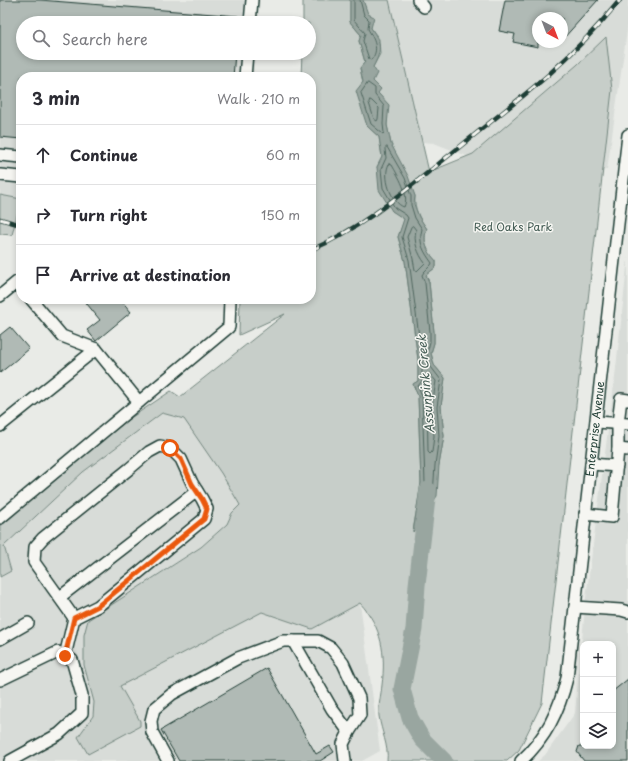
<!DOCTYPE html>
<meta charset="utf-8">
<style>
:root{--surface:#fff;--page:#f2f2f3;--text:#2b2b33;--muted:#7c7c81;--line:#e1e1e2}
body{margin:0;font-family:"Playpen Sans",sans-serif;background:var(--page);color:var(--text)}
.controls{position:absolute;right:12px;bottom:12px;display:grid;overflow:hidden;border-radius:8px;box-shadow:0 2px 6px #0003}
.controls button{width:36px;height:36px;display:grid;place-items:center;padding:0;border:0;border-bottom:1px solid var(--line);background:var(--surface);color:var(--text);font:20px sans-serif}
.compass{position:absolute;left:532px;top:12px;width:36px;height:36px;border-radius:50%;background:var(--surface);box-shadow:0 2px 6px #0003;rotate:138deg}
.stop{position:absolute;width:12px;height:12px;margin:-9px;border:3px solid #ea580c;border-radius:50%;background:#fff}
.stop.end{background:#ea580c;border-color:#fff;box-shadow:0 1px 4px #0008}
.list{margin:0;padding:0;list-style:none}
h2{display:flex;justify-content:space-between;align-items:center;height:52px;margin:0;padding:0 16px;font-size:17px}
h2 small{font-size:13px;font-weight:400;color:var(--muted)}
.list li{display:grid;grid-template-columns:26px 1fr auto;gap:12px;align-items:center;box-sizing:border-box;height:60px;padding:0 16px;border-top:1px solid var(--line)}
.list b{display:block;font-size:15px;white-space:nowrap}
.list em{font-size:13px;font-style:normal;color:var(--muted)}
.icon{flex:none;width:22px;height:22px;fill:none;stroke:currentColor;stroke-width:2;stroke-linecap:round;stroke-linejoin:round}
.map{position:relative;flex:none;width:628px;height:761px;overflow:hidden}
.search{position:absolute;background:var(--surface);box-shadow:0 2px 6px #0003;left:16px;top:16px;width:300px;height:44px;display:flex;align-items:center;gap:10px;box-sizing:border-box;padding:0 14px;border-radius:22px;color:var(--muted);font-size:15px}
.panel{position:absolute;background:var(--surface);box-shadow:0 2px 6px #0003;left:16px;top:72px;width:300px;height:232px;border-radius:16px}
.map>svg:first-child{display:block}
.built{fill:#d8dcd8;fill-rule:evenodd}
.green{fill:#c7cec9;stroke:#73867e}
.water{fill:#99a6a0;stroke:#687c75}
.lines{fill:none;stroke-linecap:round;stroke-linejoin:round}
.shore{stroke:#50675f;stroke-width:1}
.river{stroke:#99a6a0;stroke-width:17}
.building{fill:#b0bab5;stroke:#1f3d34}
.minor-casing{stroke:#1f3d34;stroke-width:14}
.minor{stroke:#f6f6f2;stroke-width:11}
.rail-casing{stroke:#1f3d34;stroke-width:4.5}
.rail{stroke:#f6f6f2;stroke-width:3;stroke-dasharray:9;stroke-linecap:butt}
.route{stroke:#ea580c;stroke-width:5}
.labels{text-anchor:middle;stroke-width:3;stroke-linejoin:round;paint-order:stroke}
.park-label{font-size:11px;fill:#415a52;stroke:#f6f6f2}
.street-label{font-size:11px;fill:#1f3d34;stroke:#f6f6f2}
.water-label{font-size:12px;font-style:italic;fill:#445c54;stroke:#f6f6f2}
</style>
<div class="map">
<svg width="628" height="761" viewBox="0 0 628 761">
<rect width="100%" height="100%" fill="#e9ebe7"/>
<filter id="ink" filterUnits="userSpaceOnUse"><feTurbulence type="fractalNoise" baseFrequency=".025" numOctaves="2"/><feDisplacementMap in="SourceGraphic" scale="8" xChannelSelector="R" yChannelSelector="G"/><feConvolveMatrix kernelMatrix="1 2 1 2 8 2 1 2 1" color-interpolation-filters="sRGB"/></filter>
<g filter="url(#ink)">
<g class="built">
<path d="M0,0h260l-2,23h-235v30h232l-2,24h-232v122l-21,-4z"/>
<path d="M389,0h239v24l-21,146 -130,-10 -43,-17 -12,-1zM538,18h24v24h-24z"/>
<path d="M628,257v504h-90l7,-6 30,-42 11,-115 29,-221zM583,644h30v102h-30z"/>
<path d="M162,413l23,6 36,54 19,32 -8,8 -5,11 -26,23 -113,73 -4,45 10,37 -1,14 -15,21 62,-16 -21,-35 143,-74 50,17 48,-26 20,148 -18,10h-362v-184l11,-6 -7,-25 79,-74z"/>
</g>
<g class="green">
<path d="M303,0h47v22l11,13 -2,6 6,21 -5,6 3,14 4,44 12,11 3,20 -5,10 15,44 13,7 -7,19 7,24 13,99v21l-5,3 5,12 3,87 -8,48 26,-66 5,-29 -3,-30 4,-28 -11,-13 -3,-12 3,-10v-11l-5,-50 -3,-7 10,-8v-6c-9,-10 -14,-20 -9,-32 -8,-11 -13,-20 -12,-33l-24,-52 -4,-19 1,-20 -10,-12 -5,-12v-14l7,-13 -1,-15 -8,-11 -8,-28h26l40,172 44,-18 104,-89 29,-28 6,53 -70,613 -23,47 -12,11h-120c2,-15 -6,-30 -8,-45 -1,-9 2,-21 3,-31 4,-31 0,-58 -22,-82l-48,26 -50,-17 -142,74 20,35v5l-52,28 -10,-17 15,-21 1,-14 -10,-37v-30l4,-15 113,-73 26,-23 5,-11 8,-8 -19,-32 -37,-54 -22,-6 -79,59 -79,74 7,25 -11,6v-51l91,-77 38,-30 42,-28 9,6 105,-83 -46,21 1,-36h71v-222h-10l1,-24h7v-30h-6z"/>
<path d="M0,195l21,4 -9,36 -12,-1z"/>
</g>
<path class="water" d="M350,0h13l5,14 6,3 -3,11c11,16 11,22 2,39l4,6 -4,8 8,8 -3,4 11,12 -2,20 4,19 17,32 7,20 -1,8 5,13 8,12c-5,12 0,22 9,32v6l-10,8 3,7 5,50v11l-3,10 3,12 11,13 -4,28 3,30 -5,29 -2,31 -24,36 8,-49 -3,-87 -5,-12 5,-3v-22l-13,-98 -7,-24 6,-18 -12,-8 -13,-21 -2,-23 5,-10 -3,-20 -12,-11 -11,-35 7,-9 -3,-14 5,-6 -6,-21 2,-6 -11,-13z"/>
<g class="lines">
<g class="shore">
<path d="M354,0v20l11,13 -2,8 6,18 2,1c9,-10 3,-21 -3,-31l1,-9 -5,-5 -4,-15"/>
<path d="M368,83l7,5v7l9,11 -1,18 1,9 -1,1 -12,-10 -10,-31z"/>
<path d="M370,100l2,1 7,7 -1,11 -1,2 -3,-2 -5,-16z"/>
<path d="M387,147l18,31 6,18v9l4,13 7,11c-4,14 2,23 10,34l-1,2 -7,7 -2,3 3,8 5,49v10l-3,11 4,14 10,13 -4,27 2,29 -4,29 -2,30 -10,13 -2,-2 4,-23 -3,-87 -4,-10 4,-5v-22l-13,-99 -7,-23 6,-19 -2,-3 -11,-7 -12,-20 -2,-19 5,-11 -1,-9z"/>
<path d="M389,164l3,1c6,11 18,29 12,42 -13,-4 -22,-31 -15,-43z"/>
<path d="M413,226l3,4c-3,11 2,24 9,33l-8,8 -2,-1 -2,-11 -6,-22 4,-10z"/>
<path d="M428,373l2,1 6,7 -4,25 2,30 -2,16 -2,2 -2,-2 -1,-56 -3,-9z"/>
</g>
<path class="river" d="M428,490l-11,95 -3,44 -12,60 8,29 12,21 22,22"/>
</g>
<g class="building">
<path d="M0,0h40l198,16v7h-215v30h212l-2,24h-212v62l-21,-2z"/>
<path d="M505,0h93l-36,40v-22h-24v29l-25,-5 2,-8 -16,-3z"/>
<path d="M83,299h37l11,13 -35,29 -9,-11 13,-10z"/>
<path d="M10,327l19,22 -29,24v-38z"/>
<path d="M267,668l49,86 14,-8 4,6 -14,9h-141l-18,-31z"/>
<path d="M628,679v82h-44l-7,-9 2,-6h34v-55z"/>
</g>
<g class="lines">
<defs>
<g id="minor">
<path d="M418,0l6,7"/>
<path d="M250,23l2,-23"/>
<path d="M245,77l2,-24"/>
<path d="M0,155l21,2"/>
<path d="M0,175l21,2"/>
<path d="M0,296l17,-14 4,4"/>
<path d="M31,299l31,37 34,13 43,53"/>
<path d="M628,400l-7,-1 -3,24v26l10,1"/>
<path d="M596,422l32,2"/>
<path d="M0,426l96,-77"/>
<path d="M591,464l26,2"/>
<path d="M585,514l27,3 6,-68"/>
<path d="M0,518l229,-191 1,-28"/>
<path d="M60,597l137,-106"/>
<path d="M575,607l46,3 7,2"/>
<path d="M0,639l28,-16"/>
<path d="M293,641l39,68 17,23"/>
<path d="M65,656l9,-38 -40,-56 1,-15 8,-9 86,-69 20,-17 11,-6 10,2 11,11 11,24 10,16 5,10 -3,10 -106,87 -24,12"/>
<path d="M0,680l58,-28 14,8 10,35v18l-23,21 -49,27"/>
<path d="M168,761l-16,-29 -1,-11 3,-12 18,-15 66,-36 45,-17h35l13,7 12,15 16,35 1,17 -11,17 -6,12 2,17"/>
<path id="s1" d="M521,761c25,-23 38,-50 46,-83l61,-543"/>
</g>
</defs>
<use href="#minor" class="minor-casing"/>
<use href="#minor" class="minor"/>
<defs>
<g id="rail">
<path d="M0,219l21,6"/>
<path d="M311,250c56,-24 103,-67 151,-105 28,-23 57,-45 85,-69 26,-23 51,-49 73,-76"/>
</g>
</defs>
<use href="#rail" class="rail-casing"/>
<use href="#rail" class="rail"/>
</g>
</g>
<g class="lines" filter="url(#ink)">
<path class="route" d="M65,656l9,-38 24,-12 106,-87 3,-10 -5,-10 -10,-15 -11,-25 -11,-11"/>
</g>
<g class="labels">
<g class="park-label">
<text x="513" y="231">Red Oaks Park</text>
</g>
<g class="street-label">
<text dy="4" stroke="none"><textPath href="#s1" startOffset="347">Enterprise Avenue</textPath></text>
</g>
<g class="water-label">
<text transform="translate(426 384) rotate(-95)" y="4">Assunpink Creek</text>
</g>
</g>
</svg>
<div class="controls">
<button>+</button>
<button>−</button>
<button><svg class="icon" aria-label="layers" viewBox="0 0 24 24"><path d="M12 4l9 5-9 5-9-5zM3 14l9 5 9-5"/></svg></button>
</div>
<svg class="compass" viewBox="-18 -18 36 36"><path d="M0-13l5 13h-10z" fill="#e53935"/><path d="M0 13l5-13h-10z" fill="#7c7c81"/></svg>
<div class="stop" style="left:170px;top:448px"></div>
<div class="stop end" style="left:65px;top:656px"></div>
<div class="search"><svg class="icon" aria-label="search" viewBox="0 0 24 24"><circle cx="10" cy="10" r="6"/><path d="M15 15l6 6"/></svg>Search here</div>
<section class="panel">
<h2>3 min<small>Walk · 210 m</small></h2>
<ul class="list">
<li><svg class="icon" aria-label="ahead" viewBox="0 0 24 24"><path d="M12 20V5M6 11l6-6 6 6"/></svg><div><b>Continue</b></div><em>60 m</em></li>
<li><svg class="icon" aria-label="right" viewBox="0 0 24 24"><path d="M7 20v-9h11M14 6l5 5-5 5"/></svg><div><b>Turn right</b></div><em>150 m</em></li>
<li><svg class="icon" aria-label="arrive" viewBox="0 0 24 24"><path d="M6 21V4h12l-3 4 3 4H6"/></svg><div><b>Arrive at destination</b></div></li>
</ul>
</section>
</div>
